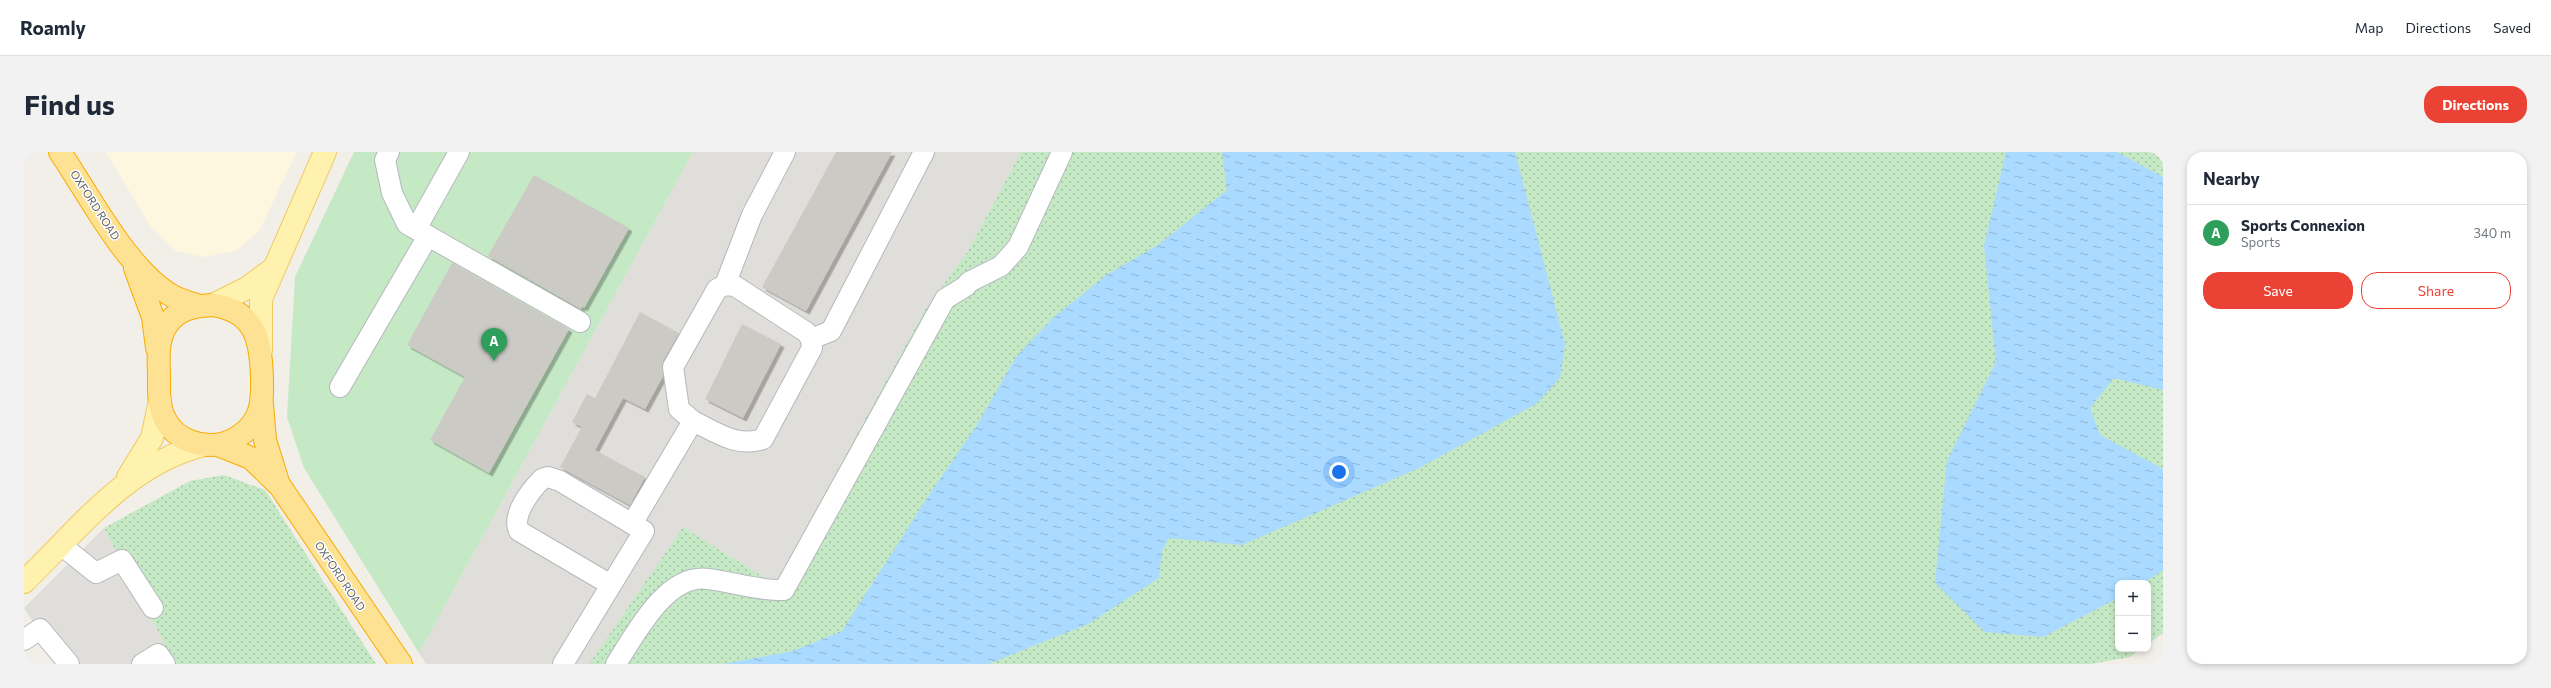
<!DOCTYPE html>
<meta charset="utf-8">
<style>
:root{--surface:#fff;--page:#f2f2f3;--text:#1f2937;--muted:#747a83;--line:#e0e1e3;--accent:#ea4335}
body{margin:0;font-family:Commissioner,sans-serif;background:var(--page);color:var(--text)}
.controls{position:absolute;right:12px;bottom:12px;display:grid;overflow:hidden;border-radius:8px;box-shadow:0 2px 6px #0003}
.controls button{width:36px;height:36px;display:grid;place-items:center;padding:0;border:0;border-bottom:1px solid var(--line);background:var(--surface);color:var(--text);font:20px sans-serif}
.you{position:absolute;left:1315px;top:320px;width:14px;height:14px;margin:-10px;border:3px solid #fff;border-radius:50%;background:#1a73e8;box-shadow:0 0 0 6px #1a73e833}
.badge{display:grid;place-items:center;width:26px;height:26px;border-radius:50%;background:var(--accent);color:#fff;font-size:13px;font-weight:700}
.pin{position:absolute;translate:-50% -33px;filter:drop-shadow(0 1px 2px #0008)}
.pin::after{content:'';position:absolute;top:21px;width:14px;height:12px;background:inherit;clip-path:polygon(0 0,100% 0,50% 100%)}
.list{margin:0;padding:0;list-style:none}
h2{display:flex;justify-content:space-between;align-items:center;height:52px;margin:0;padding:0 16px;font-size:17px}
h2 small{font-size:13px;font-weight:400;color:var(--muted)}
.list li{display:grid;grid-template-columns:26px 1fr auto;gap:12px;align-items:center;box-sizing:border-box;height:56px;padding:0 16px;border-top:1px solid var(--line)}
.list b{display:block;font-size:15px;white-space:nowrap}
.list p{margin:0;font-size:13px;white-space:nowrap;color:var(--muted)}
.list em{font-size:13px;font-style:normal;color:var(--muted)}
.actions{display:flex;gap:8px;padding:12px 16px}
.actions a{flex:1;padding:9px 0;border:1px solid var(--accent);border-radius:16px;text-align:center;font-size:14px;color:var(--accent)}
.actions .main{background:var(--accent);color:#fff}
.map{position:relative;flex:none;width:2139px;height:512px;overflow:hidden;border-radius:16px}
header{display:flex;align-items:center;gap:24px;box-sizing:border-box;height:56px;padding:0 20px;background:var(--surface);border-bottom:1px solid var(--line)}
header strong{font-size:19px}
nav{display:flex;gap:22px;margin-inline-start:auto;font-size:14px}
.intro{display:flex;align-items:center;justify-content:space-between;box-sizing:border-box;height:96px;padding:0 24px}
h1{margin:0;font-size:28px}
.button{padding:10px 18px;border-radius:16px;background:var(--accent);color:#fff;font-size:14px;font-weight:700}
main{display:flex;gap:24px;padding:0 24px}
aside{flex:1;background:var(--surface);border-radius:16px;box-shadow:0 2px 6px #0003}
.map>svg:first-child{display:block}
.commercial{fill:#fef7e0}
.industrial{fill:#e0deda}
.grass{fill:url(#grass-dots)}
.garden{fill:#c5e8c5}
.water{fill:url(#water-ripples)}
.building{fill:#cccac5;filter:url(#shadow)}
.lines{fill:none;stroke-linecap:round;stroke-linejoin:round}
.minor-casing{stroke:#b5b8bc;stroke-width:22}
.major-casing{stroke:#f2c960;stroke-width:24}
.highway-casing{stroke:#f9ab00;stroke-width:24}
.minor{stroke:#fff;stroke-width:20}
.major{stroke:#fff2af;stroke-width:22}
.highway{stroke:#fde293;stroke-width:22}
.labels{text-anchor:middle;stroke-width:3;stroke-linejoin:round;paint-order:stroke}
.street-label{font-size:11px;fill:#5f6368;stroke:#fff}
</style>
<header>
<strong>Roamly</strong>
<nav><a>Map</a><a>Directions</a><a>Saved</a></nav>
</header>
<div class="intro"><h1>Find us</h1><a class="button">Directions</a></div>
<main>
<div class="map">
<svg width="2139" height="512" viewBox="0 0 2139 512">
<defs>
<pattern id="grass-dots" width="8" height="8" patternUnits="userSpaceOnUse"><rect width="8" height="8" fill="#c5e8c5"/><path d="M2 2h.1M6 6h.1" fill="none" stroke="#a3c0a4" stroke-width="1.8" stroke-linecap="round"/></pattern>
<pattern id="water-ripples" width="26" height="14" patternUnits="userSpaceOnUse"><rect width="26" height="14" fill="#aadaff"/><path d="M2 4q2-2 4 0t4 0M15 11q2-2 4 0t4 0" fill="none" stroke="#8eb4d2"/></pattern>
<filter id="shadow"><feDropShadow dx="3.5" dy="3.5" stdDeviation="0" flood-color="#0004"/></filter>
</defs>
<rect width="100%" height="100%" fill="#f1efe8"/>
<path class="commercial" d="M82,0h191l-38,79 -23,20 -32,6 -29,-6 -24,-24z"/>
<g class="industrial">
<path d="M669,0h328l-53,99 -44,60 -149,273 -92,-57 -94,137h-163l-7,-11z"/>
<path d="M80,376l71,136h-115l-36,-56z"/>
</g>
<g class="grass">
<path d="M997,0h1142v481l-15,11v-61h-30v66h22l-10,8 -39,7h-1502l94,-137 92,57 149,-273 44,-60z"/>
<path d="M200,323l41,15 111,174h-201l-71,-136 86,-47z"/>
</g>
<path class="garden" d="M330,0h339l-274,501 -115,-185 -17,-51 8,-140z"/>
<g class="water">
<path d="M1198,0h293l50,192 -5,34 -24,26 -117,64 -177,77 -73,-7 -7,13 -3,27 -71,46 -100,40h-265l70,-13 49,-20 89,-139 46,-67 39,-68 38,-40 54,-43 50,-29 69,-55z"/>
<path d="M1982,0h111l46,25v213l-49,-12 -24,30 10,27 63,34v101l-19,13h-26v15l-75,39 -58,-5 -50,-49 12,-122 49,-99 -12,-116z"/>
</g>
<g class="building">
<path d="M812,0h56l-86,159 -44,-24z"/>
<path d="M510,23l95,53 -45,80 -2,-2 -1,3 -93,-53z"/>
<path d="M428,111l117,66 -80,144 -59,-33 35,-63 -58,-32z"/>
<path d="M616,160l39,21 -16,28v15l-18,33 -22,-11 -28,52 50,27 -15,28 -70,-38 22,-40 -10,-5 15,-28 8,4z"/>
<path d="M718,172l39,20 -38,74 -38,-19z"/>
</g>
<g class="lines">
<defs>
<g id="minor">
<path d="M365,0l-4,8 7,33 15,31 173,98"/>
<path d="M392,77l43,-77"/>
<path d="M701,133l27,-70 33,-63"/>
<path d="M787,187l20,-8 93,-179"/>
<path d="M316,235l88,-151"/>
<path d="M608,372l61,-103c23,11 44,27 70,18l49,-91 -1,-9 -5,-7 -71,-46 -10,-1 -8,4 -44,78 6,42 14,12"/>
<path d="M37,393l35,28 26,-13 31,48"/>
<path d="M0,488l16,-11 29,35"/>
<path d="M118,512l16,-10 7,10"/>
<path d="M539,512l81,-133 -84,-50 -12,-4 -6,2c-11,11 -31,36 -23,52l92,54"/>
<path d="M592,512c19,-29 50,-91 92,-85 26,3 50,12 76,11l161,-291 21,-13 3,-4 32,-16 17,-19 44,-95"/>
</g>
<g id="major">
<path d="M189,153l34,-17 26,-19"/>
<path d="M237,198v-51l64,-147"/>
<path d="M104,325l24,-39 8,-37"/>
<path d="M0,430c54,-52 104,-119 180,-137"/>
</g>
<g id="highway">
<path d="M36,0c29,43 66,115 109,142 9,6 21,9 31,12"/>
<path d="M111,116l18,49 4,31"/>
<path d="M189,153c43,6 48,36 49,73 0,12 1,24 -4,36 -6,14 -19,24 -33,29 -22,6 -49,-2 -60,-24 -7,-13 -6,-30 -6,-45 -1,-20 -2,-44 16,-58 11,-9 24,-10 38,-11z"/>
<path d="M238,252l3,36 13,42"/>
<path d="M194,293l33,13 29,28 121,178"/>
</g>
</defs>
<use href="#minor" class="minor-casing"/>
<use href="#major" class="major-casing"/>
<use href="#highway" class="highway-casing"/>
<use href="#minor" class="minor"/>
<use href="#major" class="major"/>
<use href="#highway" class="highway"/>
</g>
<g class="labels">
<g class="street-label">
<text transform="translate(71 53) rotate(57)" y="4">OXFORD ROAD</text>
<text transform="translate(316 424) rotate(56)" y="4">OXFORD ROAD</text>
</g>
</g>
</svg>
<div class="controls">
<button>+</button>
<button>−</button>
</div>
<div class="you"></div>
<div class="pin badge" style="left:470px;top:209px;background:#2e9e5b">A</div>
</div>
<aside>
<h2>Nearby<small></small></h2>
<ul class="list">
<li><span class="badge" style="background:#2e9e5b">A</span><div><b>Sports Connexion</b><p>Sports</p></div><em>340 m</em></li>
</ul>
<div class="actions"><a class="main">Save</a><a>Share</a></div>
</aside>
</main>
